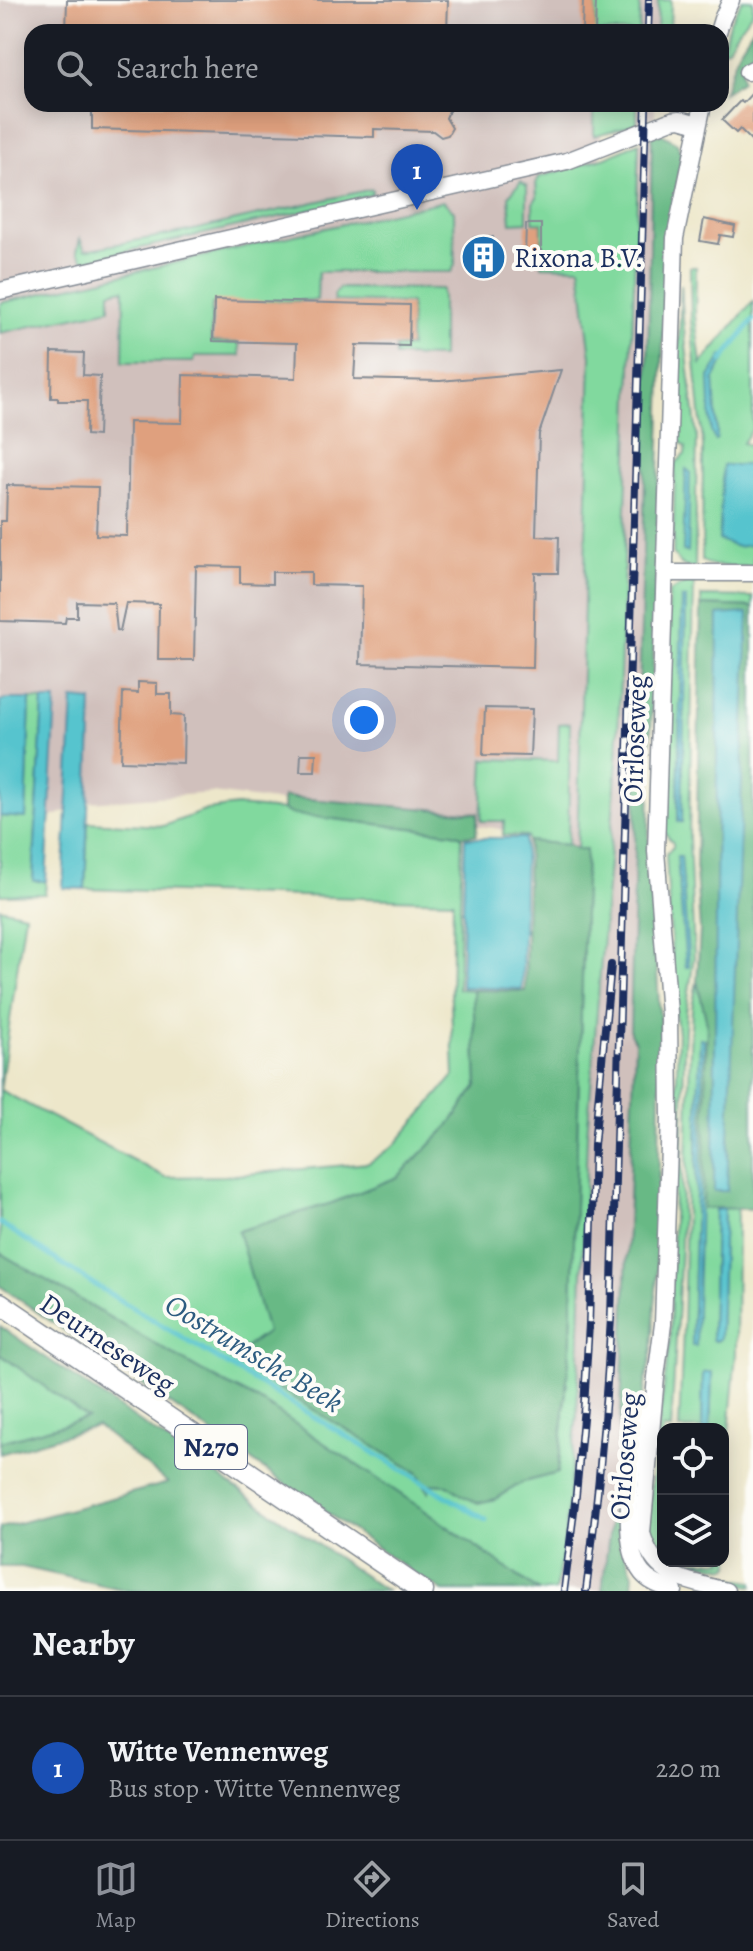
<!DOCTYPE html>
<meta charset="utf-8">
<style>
:root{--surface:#171b24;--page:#20242c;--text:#f1f3f6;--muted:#9ea1a6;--line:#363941;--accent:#8c9099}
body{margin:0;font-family:Alegreya,serif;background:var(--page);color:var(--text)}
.controls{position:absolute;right:24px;bottom:24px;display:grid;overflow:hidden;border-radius:16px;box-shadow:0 4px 20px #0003}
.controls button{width:72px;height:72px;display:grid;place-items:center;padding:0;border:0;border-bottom:2px solid var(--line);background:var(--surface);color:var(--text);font:40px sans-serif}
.you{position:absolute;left:364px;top:720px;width:28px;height:28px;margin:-20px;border:6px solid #fff;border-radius:50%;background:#1a73e8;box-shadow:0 0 0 12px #1a73e833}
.badge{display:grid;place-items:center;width:52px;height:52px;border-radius:50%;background:var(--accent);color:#fff;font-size:26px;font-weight:700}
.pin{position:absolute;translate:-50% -66px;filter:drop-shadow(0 2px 4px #0008)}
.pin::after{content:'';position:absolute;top:42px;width:28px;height:24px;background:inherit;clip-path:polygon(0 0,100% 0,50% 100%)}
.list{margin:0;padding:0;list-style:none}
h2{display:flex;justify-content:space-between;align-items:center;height:104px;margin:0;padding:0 32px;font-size:34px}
h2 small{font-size:26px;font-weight:400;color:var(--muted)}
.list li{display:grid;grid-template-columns:52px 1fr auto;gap:24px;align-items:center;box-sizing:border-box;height:144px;padding:0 32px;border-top:2px solid var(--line)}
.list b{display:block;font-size:30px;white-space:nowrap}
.list p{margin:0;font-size:26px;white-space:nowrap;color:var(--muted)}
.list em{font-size:26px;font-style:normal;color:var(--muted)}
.icon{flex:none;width:44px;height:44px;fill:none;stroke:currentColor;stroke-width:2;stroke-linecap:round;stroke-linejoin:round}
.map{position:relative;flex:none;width:753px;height:1591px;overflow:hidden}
.search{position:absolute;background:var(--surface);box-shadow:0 4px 20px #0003;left:24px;right:24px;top:24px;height:88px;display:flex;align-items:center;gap:20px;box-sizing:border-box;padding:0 28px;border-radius:24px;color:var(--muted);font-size:30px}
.sheet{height:248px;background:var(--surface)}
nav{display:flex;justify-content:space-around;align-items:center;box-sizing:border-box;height:112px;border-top:2px solid var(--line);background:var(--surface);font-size:22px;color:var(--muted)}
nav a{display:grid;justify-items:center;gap:4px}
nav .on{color:var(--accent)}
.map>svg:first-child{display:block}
.industrial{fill:#d0c0bc}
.green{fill:#81d99e;stroke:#4e847e;stroke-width:2;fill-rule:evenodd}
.forest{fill:#68b985;stroke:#427472;stroke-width:2}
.water{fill:#57c4ce;stroke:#397a96;stroke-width:2}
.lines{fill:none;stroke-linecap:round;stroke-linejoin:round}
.stream{stroke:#57c4ce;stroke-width:5}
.building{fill:#dfa07e}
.minor-casing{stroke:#848b94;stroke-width:19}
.major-casing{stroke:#848b94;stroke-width:23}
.minor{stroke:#fff;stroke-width:16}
.major{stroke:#fff;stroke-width:20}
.rail-casing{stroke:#1b2f5e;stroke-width:8}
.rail{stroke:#fdfcf7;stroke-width:5;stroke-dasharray:15;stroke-linecap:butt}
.labels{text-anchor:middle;stroke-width:8;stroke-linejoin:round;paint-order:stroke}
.shield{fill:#fdfcf7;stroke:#5f6c8c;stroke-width:2}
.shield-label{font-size:26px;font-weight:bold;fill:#1b2f5e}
.poi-label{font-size:28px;fill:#1b2f5e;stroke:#fdfcf7;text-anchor:start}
.street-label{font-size:28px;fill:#1b2f5e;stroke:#fdfcf7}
.water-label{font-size:30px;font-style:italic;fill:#2d5c80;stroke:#fdfcf7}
</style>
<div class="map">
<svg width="753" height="1591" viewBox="0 0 753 1591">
<rect width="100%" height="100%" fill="#fdfcf7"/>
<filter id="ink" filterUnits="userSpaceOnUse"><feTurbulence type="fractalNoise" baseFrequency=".0125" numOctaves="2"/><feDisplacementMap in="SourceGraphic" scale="16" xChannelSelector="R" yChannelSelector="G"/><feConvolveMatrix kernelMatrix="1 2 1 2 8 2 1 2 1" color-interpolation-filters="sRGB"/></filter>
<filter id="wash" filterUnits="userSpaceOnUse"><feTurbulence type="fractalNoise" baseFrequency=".006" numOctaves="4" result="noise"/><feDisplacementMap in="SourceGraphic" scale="32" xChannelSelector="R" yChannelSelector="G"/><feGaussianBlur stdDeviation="1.8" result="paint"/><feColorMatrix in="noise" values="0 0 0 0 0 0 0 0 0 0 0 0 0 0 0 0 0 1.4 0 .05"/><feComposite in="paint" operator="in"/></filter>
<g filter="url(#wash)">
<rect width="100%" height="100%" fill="#ede7ca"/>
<g class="industrial">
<path d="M0,0h605l-1,32h-572v72h570l-8,226 -10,519 -8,1 -81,-22 -283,-35 -123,9 -89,36z"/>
<path d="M640,0h18l-1,32h-18z"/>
<path d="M637,104h18v12l-18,7z"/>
<path d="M652,136l-4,228 -18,669 5,9 -14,368 -7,84 -12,97h-47l9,-47 13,-131 10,-277 30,-374 22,-620z"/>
</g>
<g class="green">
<path d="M596,0h44l-1,32h-44z"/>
<path d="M658,0h13l-1,32h-13z"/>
<path d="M742,0h11v11l-16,21 -9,16 -6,3 7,-28z"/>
<path d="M594,104h43v19l-43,13z"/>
<path d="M639,142l-22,620 -30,374 -10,277 -13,131 -9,47h-16l-118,-83 -157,-105 -61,-31 -203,-119v-345l25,6 -25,176 165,87 60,-1 144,-13 27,-19 58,-68 -3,-75 2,-100 -368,-12 3,-67 75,4 44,-16 30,-4 46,4 8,4 162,19 9,3 -4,153 15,1 4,96 -28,40 -51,51 -66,26 -65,130 -36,26 187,114 10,18 4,-7 16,1 17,12 30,2 28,-17 35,-9 13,-135 15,-488 -9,-1 14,-492 -11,-90 -38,-1v-43l-9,-1v-19l4,-6 -1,-14 3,-6 67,-20z"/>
<path d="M521,181l6,5v36l-16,1 -2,-27z"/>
<path d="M372,189v5l-28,8 -260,59 -7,-9 3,-13 5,11 104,-19z"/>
<path d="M443,201l11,10 1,54 -4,7h-133l-1,28 -105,4 -1,38 28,1 1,13h-45l-1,6h-71l1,-73 -14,3v17l-110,24v-30z"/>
<path d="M690,267h6l-1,48 6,49 52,-63v127l-10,15 10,3v19h-30l28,80 2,-49v71c-16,-1 -37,2 -51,-6l1,-116 -12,-125zM724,356l-10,23 3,59 -2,1 -6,-62z"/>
<path d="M681,284l2,36 14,117 -2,131c-12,0 -16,-5 -22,-14l2,-90 10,-10 1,-7 -10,-9z"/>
<path d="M339,288l103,1v68l-47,-1v-8l15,-1 1,-44 -77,-2v-6z"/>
<path d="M694,582l-5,256 5,119 -8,55 -2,36 -3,199 -10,182h-8v131c-12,-13 -13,-29 -16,-45l23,-176 8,-306 -3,-24 -9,-155 7,-7v-4l-8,-10 4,-241 17,-9zM682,598l4,1 -5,223 -3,-1z"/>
<path d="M701,596l52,1v10l-52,-2z"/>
<path d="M30,699l13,1 -10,180 13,1 -1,13 -45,1v-79l26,2z"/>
<path d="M570,723l-2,122 -40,-4 -1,-5 -24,-1 1,-14h-23l3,-62 74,2 1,-37z"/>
<path d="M697,981l10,42 -3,185h33l-1,146 -13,144v-69h-13l2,-56h-9l-1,56h-23l4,-100 7,-282 2,-39zM700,1039l-5,307 -3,-1zM715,1210h9l-4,128 -3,3 -5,-2z"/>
<path d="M0,1354l88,64 -88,24z"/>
<path d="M723,1536l11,4 -4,25 -3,3 -38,-7h34z"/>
<path d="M682,1570l71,12v4l-71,-12z"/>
</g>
<g class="forest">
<path d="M753,28v34l-12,7 1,12 -19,12 16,-43z"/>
<path d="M662,134l15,9 4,11 -16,123 -14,459 -2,102 12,200 -4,239 -5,73 -25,128 -3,46 1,30 8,20 -1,17h-30l12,-97 7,-84 14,-368 -5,-9 18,-669 4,-228z"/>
<path d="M701,605l52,2v602l-50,-1 4,-185 -10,-42 3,-51 -4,-57z"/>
<path d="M283,797l195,16 -2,22 -14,1 -9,-3 -162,-19 -8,-4z"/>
<path d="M528,841l40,4 9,4h9l-15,489 -13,135 -35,9 -28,17 -17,4 -13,-6 -17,-12 -16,-1 -4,8 -10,-19 -188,-114 37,-27 -29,-101 94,-28 66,-26 51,-51 28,-40 -4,-96 52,1z"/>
<path d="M0,1253l203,119 61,31 157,105 118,83h-96l-22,-13 -421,-292z"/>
<path d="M0,1326l386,265h-256l-108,-24h-22v-39l168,-45 -71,-57 -97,28v-12l87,-24 -87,-64z"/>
</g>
<g class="water">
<path d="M723,355l3,2 -12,22 3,59 -2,2 -4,-8 -2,-55z"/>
<path d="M723,465h30l-2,80 -14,2 -18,-7z"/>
<path d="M686,469l4,3 -2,80 -5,-1z"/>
<path d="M682,598h4l-4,224h-4z"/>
<path d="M748,613l-21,578h-13l4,-576z"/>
<path d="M6,699h24l-4,119 -26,-2v-115z"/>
<path d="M73,699l19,2 -7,188 -22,-1z"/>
<path d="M43,700h13l-10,181h-13z"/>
<path d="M465,838h60l-3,151 -61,-2z"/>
<path d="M677,856h4l8,111h-3z"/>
<path d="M700,1038l4,1 -8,307h-4z"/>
<path d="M724,1209l-4,130 -6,2 -2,-2 3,-129z"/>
<path d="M712,1372l-2,57h-8l1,-56z"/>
</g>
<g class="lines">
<g class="stream">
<path d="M722,361l31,-41"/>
<path d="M0,1223l90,59 396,238"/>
</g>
</g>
<g id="blocks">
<g class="building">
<path d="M67,0h381l-1,32h-381z"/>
<path d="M583,0h13l-1,32h-13z"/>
<path d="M753,92v50l-13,-13 -4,4 -14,-13 18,-19 3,2z"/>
<path d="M92,104h360l-6,14 6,10 -4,7 -7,2 -8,-6 -59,-2v8l-282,-8z"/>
<path d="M704,219l31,7 -2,11 -13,-2 -2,9 -18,-3z"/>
<path d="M526,224h15v33h-16z"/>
<path d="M473,237h20l-1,39h-20z"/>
<path d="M214,300l196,5 -1,41 -53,-1 -2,34 86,2 121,-11 -22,64 -3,102 23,1 -1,36h-23l-2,95 -173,-4 2,-78 -51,-1v-13h-39v12l-32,-1v-16l-44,-1 -2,94h-36l1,-56 -33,-1 -6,28 -3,-1 -3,-27 -37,-1v15h-11l-1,6 -65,-2v-100h6l1,-36 91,2 -2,48 31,1 2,-114 53,1 1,-48 113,3 1,-35 -84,-2z"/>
<path d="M52,352l32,1 -1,22 17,1 -2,60 -12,-1 1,-34h-29v-3h-7z"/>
<path d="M138,682l19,1v11h14v21l13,1 -1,47 -62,-2 2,-69 15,1z"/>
<path d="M485,708l47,1 -2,47 -47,-1z"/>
<path d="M301,754h15l-1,18h-15z"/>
</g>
</g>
</g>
<g filter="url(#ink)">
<use href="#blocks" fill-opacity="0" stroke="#848b94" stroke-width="2"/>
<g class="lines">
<defs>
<g id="minor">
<path d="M718,32l4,-13 9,-19"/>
<path d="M747,72l6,-3"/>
<path d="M703,104l-28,134 -19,613 13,163 1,103 -7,207 -7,53 -14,156c13,47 43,46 84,58"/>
<path d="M0,291l567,-130 105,-41 8,-1 18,5"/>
<path d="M665,573h88"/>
<path d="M648,1401c-14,38 -32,139 -6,172 8,10 20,13 32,18"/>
</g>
<path id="major" d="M0,1303l423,288"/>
</defs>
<use href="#minor" class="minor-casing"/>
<use href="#major" class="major-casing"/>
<use href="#minor" class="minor"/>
<use href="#major" class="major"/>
<defs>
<g id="rail">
<path d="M648,32l1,-32"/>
<path d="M564,1591l12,-96 8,-88 5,-83 5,-179 17,-180"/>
<path d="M586,1591c12,-91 20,-181 25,-273l35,-1214"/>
</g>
</defs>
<use href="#rail" class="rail-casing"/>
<use href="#rail" class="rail"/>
</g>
</g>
<defs>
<symbol id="building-disc" viewBox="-11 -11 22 22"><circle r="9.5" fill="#1f6fb2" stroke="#fdfcf7"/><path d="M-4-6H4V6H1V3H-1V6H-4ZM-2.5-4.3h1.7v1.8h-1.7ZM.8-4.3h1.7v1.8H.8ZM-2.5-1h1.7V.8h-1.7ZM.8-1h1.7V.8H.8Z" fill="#fff"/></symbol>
</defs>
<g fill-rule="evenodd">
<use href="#building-disc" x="458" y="232" width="51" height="51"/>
</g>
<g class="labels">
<rect class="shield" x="175" y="1425" width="72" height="44" rx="6"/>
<g class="shield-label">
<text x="211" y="1456">N270</text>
</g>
<g class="poi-label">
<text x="514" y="267">Rixona B.V.</text>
</g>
<g class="street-label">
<text transform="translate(634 739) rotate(-88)" y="10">Oirloseweg</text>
<text transform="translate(108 1343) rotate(34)" y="10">Deurneseweg</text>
<text transform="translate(624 1456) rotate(-85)" y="10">Oirloseweg</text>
</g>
<g class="water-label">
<text transform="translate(254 1353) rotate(31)" y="10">Oostrumsche Beek</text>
</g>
</g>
</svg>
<div class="controls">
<button><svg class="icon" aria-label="locate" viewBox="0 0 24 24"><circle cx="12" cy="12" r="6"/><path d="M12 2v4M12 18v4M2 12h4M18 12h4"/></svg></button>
<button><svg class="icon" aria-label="layers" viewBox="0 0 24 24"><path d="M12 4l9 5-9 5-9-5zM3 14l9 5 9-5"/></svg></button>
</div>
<div class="you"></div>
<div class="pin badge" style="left:417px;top:210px;background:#1a4fb4">1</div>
<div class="search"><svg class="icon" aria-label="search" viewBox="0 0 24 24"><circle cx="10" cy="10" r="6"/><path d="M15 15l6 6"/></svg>Search here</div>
</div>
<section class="sheet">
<h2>Nearby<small></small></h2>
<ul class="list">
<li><span class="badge" style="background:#1a4fb4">1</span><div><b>Witte Vennenweg</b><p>Bus stop · Witte Vennenweg</p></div><em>220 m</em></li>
</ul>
</section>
<nav>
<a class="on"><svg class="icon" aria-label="map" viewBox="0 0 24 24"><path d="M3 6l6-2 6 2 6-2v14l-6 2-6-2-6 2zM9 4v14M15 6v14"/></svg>Map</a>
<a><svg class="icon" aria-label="directions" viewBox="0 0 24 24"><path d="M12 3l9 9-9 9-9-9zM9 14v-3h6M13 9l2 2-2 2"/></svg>Directions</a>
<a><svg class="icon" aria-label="saved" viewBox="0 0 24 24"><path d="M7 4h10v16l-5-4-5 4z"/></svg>Saved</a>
</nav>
